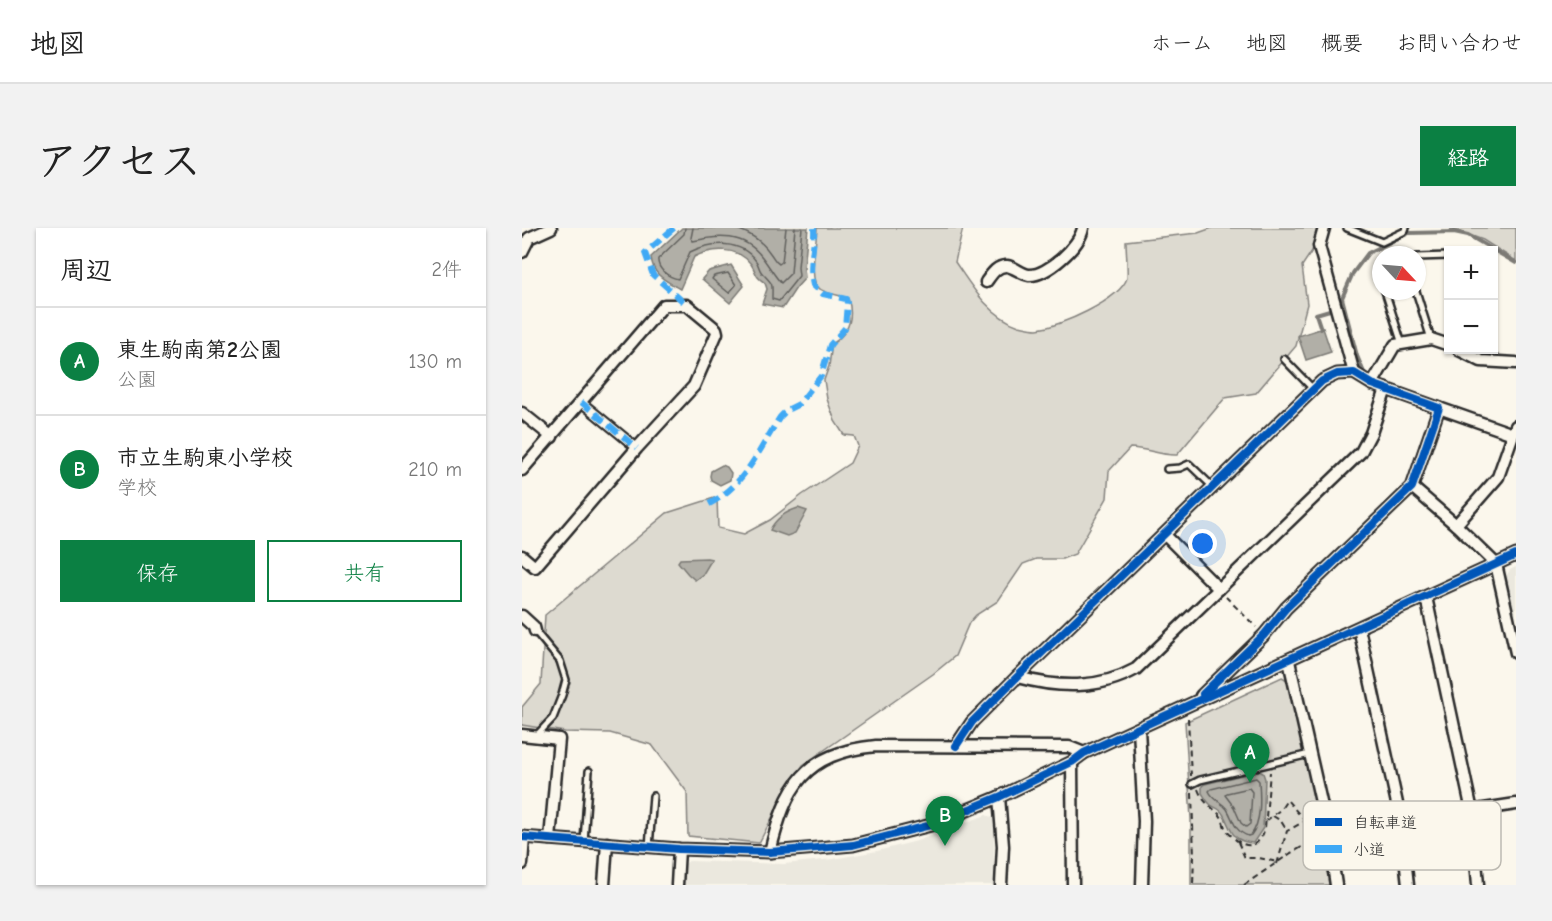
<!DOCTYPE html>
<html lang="ja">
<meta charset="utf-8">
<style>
:root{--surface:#fff;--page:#f2f2f2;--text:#222;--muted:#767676;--line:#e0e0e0;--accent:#0b8043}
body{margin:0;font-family:"Comic Neue","Klee One",sans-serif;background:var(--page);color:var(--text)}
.controls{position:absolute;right:18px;top:18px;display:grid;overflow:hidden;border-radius:0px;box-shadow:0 2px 4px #0004}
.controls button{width:54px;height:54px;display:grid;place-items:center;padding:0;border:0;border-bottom:2px solid var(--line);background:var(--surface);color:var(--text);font:30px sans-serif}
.compass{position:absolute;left:850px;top:18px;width:54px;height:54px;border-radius:50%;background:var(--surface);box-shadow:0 2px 4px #0004;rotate:116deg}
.you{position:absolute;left:681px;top:316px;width:21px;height:21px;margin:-15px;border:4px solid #fff;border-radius:50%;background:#1a73e8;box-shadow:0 0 0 9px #1a73e833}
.badge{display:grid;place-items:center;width:39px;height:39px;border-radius:50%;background:var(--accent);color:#fff;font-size:20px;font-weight:700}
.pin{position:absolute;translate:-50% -50px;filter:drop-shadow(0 2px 3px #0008)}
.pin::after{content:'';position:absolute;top:32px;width:21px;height:18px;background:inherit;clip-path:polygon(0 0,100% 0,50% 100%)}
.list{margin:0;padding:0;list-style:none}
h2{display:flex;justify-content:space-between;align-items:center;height:78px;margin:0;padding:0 24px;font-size:26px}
h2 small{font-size:20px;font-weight:400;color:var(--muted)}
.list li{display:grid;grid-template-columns:39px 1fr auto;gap:18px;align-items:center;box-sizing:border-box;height:108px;padding:0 24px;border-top:2px solid var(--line)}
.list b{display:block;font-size:22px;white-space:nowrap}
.list p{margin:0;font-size:20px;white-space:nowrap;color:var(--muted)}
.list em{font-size:20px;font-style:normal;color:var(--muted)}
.actions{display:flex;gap:12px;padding:18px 24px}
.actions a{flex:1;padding:14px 0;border:2px solid var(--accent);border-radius:0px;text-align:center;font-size:21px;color:var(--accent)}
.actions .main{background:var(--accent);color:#fff}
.map{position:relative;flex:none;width:994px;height:657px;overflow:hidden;border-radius:0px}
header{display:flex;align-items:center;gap:36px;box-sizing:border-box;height:84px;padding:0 30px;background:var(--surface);border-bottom:2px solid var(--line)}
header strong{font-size:28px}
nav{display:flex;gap:33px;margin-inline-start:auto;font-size:21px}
.intro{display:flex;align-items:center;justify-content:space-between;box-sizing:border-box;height:144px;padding:0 36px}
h1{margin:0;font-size:42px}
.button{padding:15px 27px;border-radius:0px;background:var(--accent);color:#fff;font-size:21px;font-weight:700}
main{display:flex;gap:36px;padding:0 36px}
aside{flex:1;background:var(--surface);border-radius:0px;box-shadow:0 2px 4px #0004}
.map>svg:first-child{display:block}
.built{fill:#ebe8de}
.green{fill:#dddad0;stroke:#84827e;stroke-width:1.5}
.water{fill:#b1afa7;stroke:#7b7a75;stroke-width:1.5}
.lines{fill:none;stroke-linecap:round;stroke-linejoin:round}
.shore{stroke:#61605d;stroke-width:1.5}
.stream{stroke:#7b7a75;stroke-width:4}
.service-casing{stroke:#2b2b2b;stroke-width:10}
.pedestrian-casing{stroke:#2b2b2b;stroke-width:12}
.minor-casing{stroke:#2b2b2b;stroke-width:15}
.path{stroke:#2b2b2b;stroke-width:2;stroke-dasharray:6 4.5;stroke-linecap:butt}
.service{stroke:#fbf7ec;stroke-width:5}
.pedestrian{stroke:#fbf7ec;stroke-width:8}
.minor{stroke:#fbf7ec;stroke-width:10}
.quiet{stroke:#3fa9f5;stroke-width:6;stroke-dasharray:12 6;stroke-linecap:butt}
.cycleway-casing{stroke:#fbf7ec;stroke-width:11}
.cycleway{stroke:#0057b8;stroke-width:8}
.key{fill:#fbf7ec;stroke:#bdbab2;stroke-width:1.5}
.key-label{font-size:16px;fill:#2b2b2b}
</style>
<header>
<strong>地図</strong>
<nav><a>ホーム</a><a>地図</a><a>概要</a><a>お問い合わせ</a></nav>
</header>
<div class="intro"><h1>アクセス</h1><a class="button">経路</a></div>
<main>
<aside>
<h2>周辺<small>2件</small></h2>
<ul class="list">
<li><span class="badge">A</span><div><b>東生駒南第2公園</b><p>公園</p></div><em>130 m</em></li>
<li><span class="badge">B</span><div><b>市立生駒東小学校</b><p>学校</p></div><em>210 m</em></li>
</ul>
<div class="actions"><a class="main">保存</a><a>共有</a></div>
</aside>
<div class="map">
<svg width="994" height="657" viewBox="0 0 994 657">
<rect width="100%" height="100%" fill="#fbf7ec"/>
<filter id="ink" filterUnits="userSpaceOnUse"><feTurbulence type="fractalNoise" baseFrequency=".0167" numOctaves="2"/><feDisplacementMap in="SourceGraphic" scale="12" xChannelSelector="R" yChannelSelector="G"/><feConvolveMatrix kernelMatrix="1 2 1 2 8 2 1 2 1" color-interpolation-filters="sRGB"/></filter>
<g filter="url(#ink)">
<g class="built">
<path d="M994,339v54l-10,-45 4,-6z"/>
<path d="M464,587l8,3v67h-312l1,-20 6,-4 95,3 49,-5 44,-8 40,-10z"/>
</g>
<g class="green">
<path d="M295,0h146l-8,34c17,25 34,54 64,64 5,1 13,3 18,3 22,-2 83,-29 90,-51 1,-6 -1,-29 -1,-37l72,-8 14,-5h107l-7,23 -10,15 5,38 -11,42 -40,47 -31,5 -48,57c-16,1 -31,-7 -47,-7l-21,23 -2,27 -32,56 -13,5h-26l-13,5 -25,37 -22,14 -7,8 -14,33 -22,18 -130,91 -24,39 -20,39 -71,-7 -1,-44 -35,-47 -42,-12 -45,-1 -43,-7v-18l19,-23 4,-69 122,-102 50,-16 1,31 26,6 26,-14 32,-25 48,-32 8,-17 -4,-10 -10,-1 -9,-14 -8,-22 -3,-19 5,-14 3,-22c17,-11 22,-27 16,-46 -8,-3 -21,-4 -28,-9 -13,-8 -3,-47 -3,-61z"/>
<path d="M928,0h66v33l-33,-21z"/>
<path d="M760,449l7,4 24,111 14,76 2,17h-138v-66l-6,-97z"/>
</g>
<g class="water">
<path d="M160,0h126l-4,40 1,10 -9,10 -13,20 -21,-4 5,-15 -2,-6c-11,-7 -8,-10 -14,-19 -14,-18 -39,-16 -57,-7l-14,32c-15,-9 -27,-13 -29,-32z"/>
<path d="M209,37l13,21 -14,17 -28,-24 7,-8z"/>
<path d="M801,100l8,24 -25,8 -8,-24z"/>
<path d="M200,237l5,2 4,6 -1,7 -10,5 -9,-5 -1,-4 1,-5z"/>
<path d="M276,280l9,3 -12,22 -8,3 -17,-6c6,-12 15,-18 28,-22z"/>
<path d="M185,330l5,1 -9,15 -8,6 -7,-6 -10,-12 2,-3z"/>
<path d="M737,543l4,2 2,6 -2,49 -10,15c-23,-2 -21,-14 -30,-29 -3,-6 -8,-6 -12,-9 -4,-3 -7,-9 -9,-12v-7l3,-2z"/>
</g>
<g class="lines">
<g class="shore">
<path d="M163,0l-1,6 -26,25c-1,10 10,18 20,20l12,-27c22,-11 51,-12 66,9 3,4 3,10 7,13 11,12 9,8 9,25l7,2 20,-25 -1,-9 4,-39"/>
<path d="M171,0l-2,10 2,3c25,-6 51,-8 69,16 7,9 12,18 19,26l10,-10 4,-45"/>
<path d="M211,0c15,4 28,12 37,25 4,5 4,8 9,11l3,-2 4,-34"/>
<path d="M206,45l8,12 -7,8 -17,-14 2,-3z"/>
<path d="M734,550l3,3c1,16 3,40 -8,54l-3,1c-15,-6 -14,-16 -21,-27 -6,-8 -14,-9 -18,-18l2,-2z"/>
<path d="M727,560l3,4 -2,32 -4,3 -5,-4 -7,-16 -9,-12 2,-2z"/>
</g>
<g class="stream">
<path d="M799,101l-5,-15 17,-5"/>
<path d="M843,147l-8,-19 -15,-58 11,-25 15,-20 41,-20 45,-1 14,3 48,28"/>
</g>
<defs>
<g id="service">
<path d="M825,0l35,14 23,-11 1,-3"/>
<path d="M895,29l32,-1"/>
<path d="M856,38l3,11"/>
<path d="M863,63l17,53"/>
<path d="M894,63l15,48"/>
<path d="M762,131l29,30"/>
<path d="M645,241l13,-1 9,-4 24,23"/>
<path d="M13,403l25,30 6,19 -4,15 -9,23 -17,18"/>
<path d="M670,556l8,-4 110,-26"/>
<path d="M62,613l5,-70"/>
<path d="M127,619l4,-51"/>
</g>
<path id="pedestrian" d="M59,174l56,46"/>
<g id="minor">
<path d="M802,0l-5,18 35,127"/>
<path d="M0,24l7,-14 22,-10"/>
<path d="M464,54c5,-7 11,-17 21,-16 8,1 14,8 22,9 18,1 51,-29 54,-47"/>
<path d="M937,122l22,11 35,2"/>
<path d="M850,156l23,-39 36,-6 18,6"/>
<path d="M917,180l74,26"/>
<path d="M0,185l30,24"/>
<path d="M0,242l142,-165h23l29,24 1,4 -23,53 -57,62 -102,119 -13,-11"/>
<path d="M890,259l44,38 40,39 20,89"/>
<path d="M934,297l42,-48 18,-51"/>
<path d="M643,307l54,54"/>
<path d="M904,369l46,214 6,74"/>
<path d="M0,388l12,11 1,4"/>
<path d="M837,400l42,194 7,63"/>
<path d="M767,433l39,172 8,52"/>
<path d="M495,449c41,11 81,13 119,-8l225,-217 10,-19 15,-44"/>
<path d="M617,501l5,92 -2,64"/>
<path d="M0,507l37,4 -9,100"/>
<path d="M434,518l16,-24 45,-45 305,-296 15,-7 17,-1 18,11 67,24 -27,79 -126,121 -22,27 -63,61"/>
<path d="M550,534l1,123"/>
<path d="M477,569l4,49 -2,39"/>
<path d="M806,605l188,-29"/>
<path d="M0,609l157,12 91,3 83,-7 78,-20 68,-28 73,-35 12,-9 432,-198"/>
<path d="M248,624c16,-66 34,-99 106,-106l193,1 15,6"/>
<path d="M0,636l2,-27"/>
<path d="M82,657l3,-42"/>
<path d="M155,657l2,-36"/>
</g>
</defs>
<use href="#service" class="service-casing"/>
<use href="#pedestrian" class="pedestrian-casing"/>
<use href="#minor" class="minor-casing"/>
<g class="path">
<path d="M704,369l30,30"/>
<path d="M666,490l3,58"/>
<path d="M676,561c5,14 12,16 21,25 5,5 4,12 8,17 14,17 31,22 38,-3l5,-56"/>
<path d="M670,565l2,64 -1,28"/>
<path d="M751,588l8,5 6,10"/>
<path d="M744,593l15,-12 6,-9 17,20"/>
<path d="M716,614l7,16h14l18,4"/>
<path d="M755,636l10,-33 18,-10 9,6"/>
<path d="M722,657l47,-32 26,-14"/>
</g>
<use href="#service" class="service"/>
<use href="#pedestrian" class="pedestrian"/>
<use href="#minor" class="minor"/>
<g class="quiet">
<path d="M152,0l-29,25 8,22 34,30"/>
<path d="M59,174l56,46"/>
<path d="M187,276c36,-19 50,-54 71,-87l7,-7 12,-6 22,-28 9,-31 15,-17 2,-25 -1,-4 -23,-5 -10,-9c-5,-20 2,-37 1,-57"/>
</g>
<defs>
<g id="cycleway">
<path d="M434,518l16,-24 45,-45 305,-296 15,-7 17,-1 18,11 67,24 -27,79 -126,121 -22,27 -61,59"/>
<path d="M0,609l157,12 91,3 83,-7 78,-20 68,-28 73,-35 12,-9 432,-198"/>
</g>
</defs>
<use href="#cycleway" class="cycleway-casing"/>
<use href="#cycleway" class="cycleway"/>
</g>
</g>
<rect x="781" y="573" width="198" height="69" rx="9" class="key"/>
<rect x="793" y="590" width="27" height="8" fill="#0057b8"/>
<rect x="793" y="617" width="27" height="8" fill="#3fa9f5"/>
<g class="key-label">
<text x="831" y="600">自転車道</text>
<text x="831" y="627">小道</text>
</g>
</svg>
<div class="controls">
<button>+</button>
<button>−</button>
</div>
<svg class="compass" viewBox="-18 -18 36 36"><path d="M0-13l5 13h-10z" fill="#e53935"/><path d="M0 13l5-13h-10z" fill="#767676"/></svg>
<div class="you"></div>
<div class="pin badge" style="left:728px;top:555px">A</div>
<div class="pin badge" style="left:423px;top:618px">B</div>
</div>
</main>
